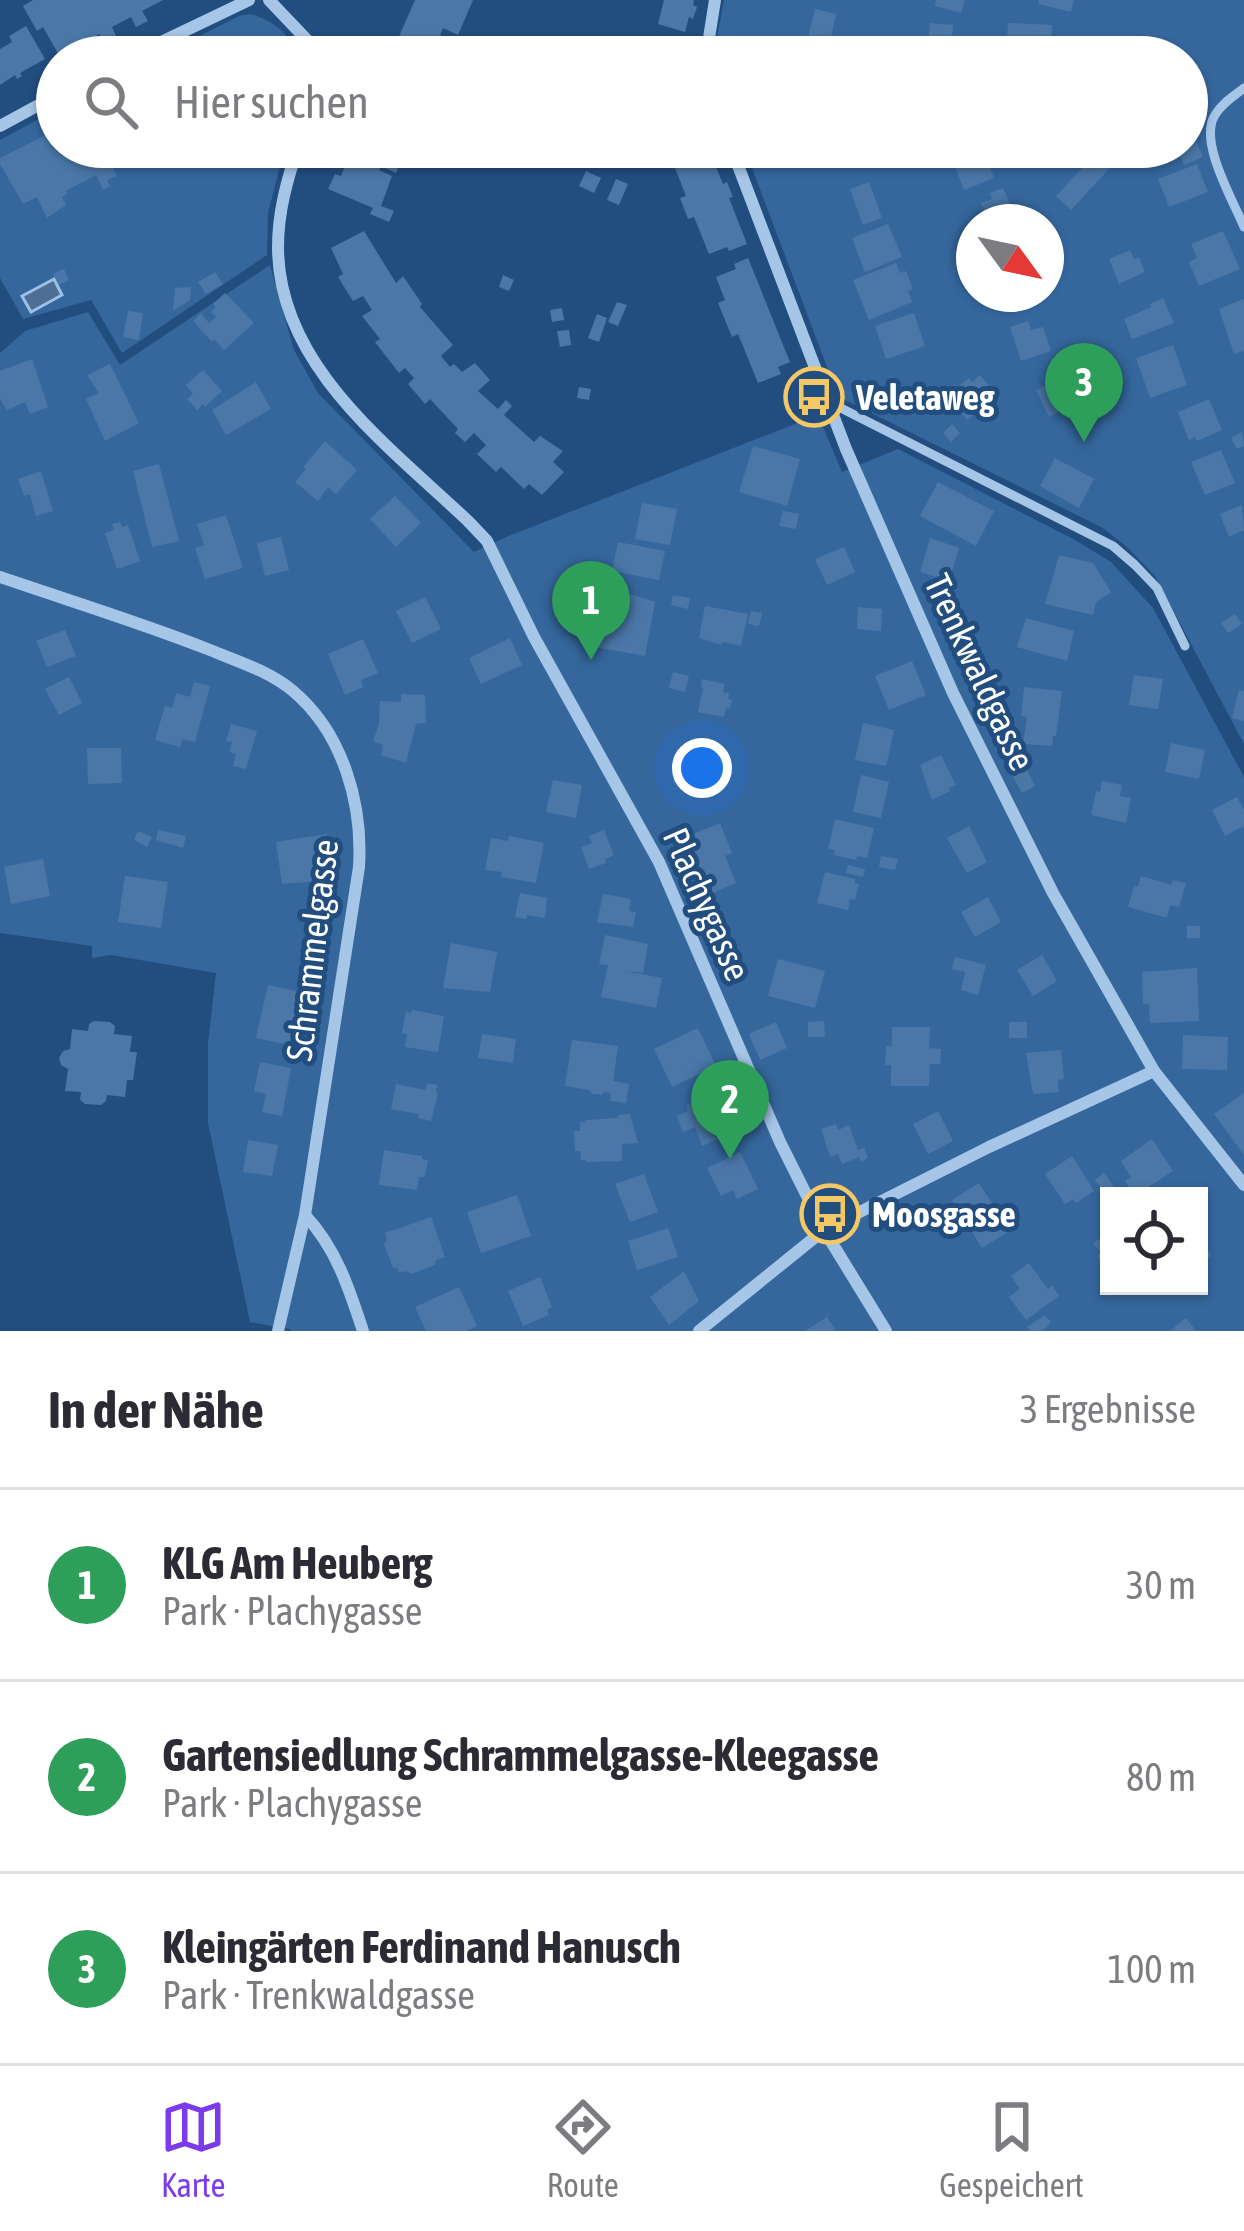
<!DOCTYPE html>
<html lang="de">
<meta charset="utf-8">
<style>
:root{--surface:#fff;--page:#f7f7f7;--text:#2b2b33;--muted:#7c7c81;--line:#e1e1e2;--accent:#7c3aed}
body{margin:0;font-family:"Asap Condensed",sans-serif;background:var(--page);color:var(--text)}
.controls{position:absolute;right:36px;bottom:36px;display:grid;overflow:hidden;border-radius:0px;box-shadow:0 3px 9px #0004}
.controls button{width:108px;height:108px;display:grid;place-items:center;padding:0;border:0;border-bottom:3px solid var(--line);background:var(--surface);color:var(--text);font:60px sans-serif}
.compass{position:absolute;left:956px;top:204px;width:108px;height:108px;border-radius:50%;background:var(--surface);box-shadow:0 3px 9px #0004;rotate:123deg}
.you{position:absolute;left:702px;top:768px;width:42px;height:42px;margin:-30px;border:9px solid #fff;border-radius:50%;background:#1a73e8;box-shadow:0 0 0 18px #1a73e833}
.badge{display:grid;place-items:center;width:78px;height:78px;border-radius:50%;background:var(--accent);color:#fff;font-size:39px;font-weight:700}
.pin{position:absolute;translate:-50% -99px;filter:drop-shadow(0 3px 6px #0008)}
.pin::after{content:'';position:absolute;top:63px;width:42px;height:36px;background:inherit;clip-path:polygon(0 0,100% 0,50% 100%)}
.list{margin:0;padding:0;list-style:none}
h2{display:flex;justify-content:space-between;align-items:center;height:156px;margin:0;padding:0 48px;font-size:51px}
h2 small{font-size:39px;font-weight:400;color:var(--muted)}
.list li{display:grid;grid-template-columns:78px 1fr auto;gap:36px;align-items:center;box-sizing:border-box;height:192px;padding:0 48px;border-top:3px solid var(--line)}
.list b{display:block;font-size:45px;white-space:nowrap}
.list p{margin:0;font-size:39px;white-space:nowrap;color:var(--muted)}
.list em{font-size:39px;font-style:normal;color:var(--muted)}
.icon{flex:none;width:66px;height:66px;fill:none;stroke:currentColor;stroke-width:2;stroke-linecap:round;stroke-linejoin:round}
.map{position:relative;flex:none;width:1244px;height:1331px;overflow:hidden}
.search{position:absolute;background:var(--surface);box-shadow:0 3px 9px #0004;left:36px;right:36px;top:36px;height:132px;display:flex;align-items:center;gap:30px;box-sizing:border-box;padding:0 42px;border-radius:66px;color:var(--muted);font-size:45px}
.sheet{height:732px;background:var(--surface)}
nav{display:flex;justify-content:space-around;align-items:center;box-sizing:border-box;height:168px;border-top:3px solid var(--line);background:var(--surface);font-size:33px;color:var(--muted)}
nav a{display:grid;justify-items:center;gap:6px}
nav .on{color:var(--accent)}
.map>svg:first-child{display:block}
.green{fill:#35679d;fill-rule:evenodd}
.water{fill:#4e6e93;stroke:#9ac1e8;stroke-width:3}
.building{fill:#4a77a8}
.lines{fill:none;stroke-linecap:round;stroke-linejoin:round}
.lane{stroke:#a6c6e7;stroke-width:9}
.street{stroke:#a6c6e7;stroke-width:12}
.labels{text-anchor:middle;stroke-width:10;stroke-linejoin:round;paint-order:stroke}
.poi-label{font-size:36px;font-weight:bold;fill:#fff;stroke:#214d7f;text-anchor:start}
.street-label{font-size:36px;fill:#fff;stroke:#214d7f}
</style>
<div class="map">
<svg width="1244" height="1331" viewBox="0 0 1244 1331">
<rect width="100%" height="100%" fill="#214d7f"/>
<g class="green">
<path d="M724,0h520v744l-89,-168 -28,-29 -24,-19 -260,-129 -8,-11 -91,-241h443v-90h-468l-2,-19zM974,222h72v72h-72z"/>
<path d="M250,14c24,6 40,22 51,43h-143l81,-41z"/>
<path d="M57,109v38h228l-17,66 -1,42 -145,98 -31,-53 -68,19 -23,-41v-138z"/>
<path d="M270,265l24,85 24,43 156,159 32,-15 312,-122 24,57 56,-23 177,91 36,22 42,46 91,169v554h-953l-1,-2 -40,-7 -42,-199v-79l8,-71 -105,-18 -19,3v-12l-92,-13v-580l25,-22 63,-19 32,53zM1109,1196h90v90h-90z"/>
</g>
<path class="water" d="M54,279l8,16 -31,17 -9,-16z"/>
<g class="building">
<path d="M33,0h130l-21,11 6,10 -12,6 -5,-10 -19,10 4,9 -12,6 -5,-8 -39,23 -17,-30 -6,4 -14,-25z"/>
<path d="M415,0h58l-15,35 -15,-7 -3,7 30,13 -4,9h-76z"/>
<path d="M664,0h30l-1,5 4,2 -4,12 -4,-2 -4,15 -27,-8z"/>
<path d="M936,0h29l-4,13 -26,-7z"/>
<path d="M1039,0h35l-3,12 -33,-8z"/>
<path d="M815,9l21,5 -6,28 -22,-5z"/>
<path d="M930,23l23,2 -2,26 -23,-2z"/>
<path d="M1008,23l44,2 -1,25 -5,-1v8l-40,-1z"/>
<path d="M26,26l19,33 -25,14 2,3 -5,3 -2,-4 -15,10v-36l12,-7 -3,-6z"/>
<path d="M229,39l2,4 6,-3 8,16 -49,1z"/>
<path d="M1187,119l16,38 -19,8 -8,-18h11z"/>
<path d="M57,129v18h85l-14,8 2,3 -17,9 4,9 -10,4 3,6 -7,4 -7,-15 -30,16 2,3 -6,3 4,8 -19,13 -10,-21 -14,7 -23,-40v-6z"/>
<path d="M353,147h60l13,6 -6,13 -18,-7 -6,14 -15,-7 -2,4 13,6 -11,30 13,5 -5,11 -19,-8 3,-6 -45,-19 7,-15 6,2z"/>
<path d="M689,147h20l1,4 7,-3 5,11 -8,3 9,22 4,-2 6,15 -4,1 18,46 -18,7 -2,-4 -18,7 -15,-37 -6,2 -8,-21 6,-2 -15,-38 20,-7z"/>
<path d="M835,147h19l5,13 -20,8z"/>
<path d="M975,147h7l12,31 -30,12 -13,-33z"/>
<path d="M1094,155l15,14 -38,41 -15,-14z"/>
<path d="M1197,164l11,28 -39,15 -11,-28z"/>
<path d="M586,171l15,7 -7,15 -15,-7z"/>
<path d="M616,179l12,5 -9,21 -12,-5z"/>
<path d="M869,182l13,36 -19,7 -13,-36z"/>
<path d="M1003,188l12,28 -10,4 1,2h-17l-8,-19 11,-4 -2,-6z"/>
<path d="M888,224l14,33 -37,15 -13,-34z"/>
<path d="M364,231l32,52 7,-7 19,28 -2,3 33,38 -12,11 9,11 4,-3 8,8 13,-9 15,17 -12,11 20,18 8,-9 6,6 -8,9 30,27 6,-6 23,15 -10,11 11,10 -22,23 -13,-11 -5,5 -23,-22 -5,5 -19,-18 9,-9 -12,-12 -9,9 -10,-9 3,-4 -28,-30 -5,5 -17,-20 6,-6 -9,-10 -6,5 -24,-31 5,-3 -18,-23 10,-6 -9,-14 -10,5 -15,-24 5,-3 -12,-26z"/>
<path d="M1223,231l17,38 -41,17 -10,-24 8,-4 -6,-14z"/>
<path d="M1130,250l4,10 5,-3 6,15 -26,12 -10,-25z"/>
<path d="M748,258l42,104 -12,5 3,7 -23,9 -20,-49 -6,3 -14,-34 7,-3 -9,-23 20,-8 -2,-5z"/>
<path d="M896,263l4,10 6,-2 7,18 -5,2 4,11 -43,18 -16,-40z"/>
<path d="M64,269l5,11 -10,5 -6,-11z"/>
<path d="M215,272l8,12 -17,10 -8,-12z"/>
<path d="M503,275l11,5 -5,11 -10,-4z"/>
<path d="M191,287l-1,13 -17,11 2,-23z"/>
<path d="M225,293l29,30 -30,27 -10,-11 -2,3 -19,-21 8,-8 8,10 7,-6 -5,-5 5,-5 -3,-3z"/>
<path d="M1163,298l11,25 -42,16 -8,-20 27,-12 -1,-3z"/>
<path d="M1244,299v51l-10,4 -15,-45z"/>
<path d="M617,302l10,3 -9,21 -10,-4z"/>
<path d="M562,308l2,12 -12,2 -2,-12z"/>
<path d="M128,311l15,2 -4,27 -16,-3z"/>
<path d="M914,313l11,33 -39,13 -11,-33z"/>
<path d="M597,314l10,4 -8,24 -11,-4z"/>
<path d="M1028,321l3,9 12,-3 8,24 -30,10 -11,-34z"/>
<path d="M569,330l2,15 -11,2 -3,-16z"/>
<path d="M1173,345l14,40 -37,13 -14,-40z"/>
<path d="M32,359l16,48 -18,7 -5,-12 -18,8 -7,-11v-28z"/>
<path d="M110,364l29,59 -34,18 -19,-42 13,-6 -12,-18z"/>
<path d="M203,370l19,21 -17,16 -2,-3 -6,6 -10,-11 6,-5 -7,-9z"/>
<path d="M980,375l17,21 -30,24 -17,-20 4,-3 -3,-4 18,-15 3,4z"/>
<path d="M256,382l15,27 -45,26 -14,-25z"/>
<path d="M1053,382l13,26 -17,9 -13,-27z"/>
<path d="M579,387l12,2 -2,11 -12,-2z"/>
<path d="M1209,399l13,31 -25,11 -2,-4 -6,3 -11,-28z"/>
<path d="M952,424l8,9 -9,9 -8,-9z"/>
<path d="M1242,432l2,14 -7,3 -6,-11z"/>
<path d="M325,441l32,29 -21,24 -8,-7 -10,14 -23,-19 11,-13 -3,-2z"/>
<path d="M753,446l47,13 -13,47 -48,-14z"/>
<path d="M1221,450l14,33 -30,12 -14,-33z"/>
<path d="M1055,458l39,21 -15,29 -39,-22z"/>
<path d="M159,464l20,77 -27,6 -19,-76z"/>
<path d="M41,471l12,40 -17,5 -6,-22 -6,2 -6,-17z"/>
<path d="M938,482l56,29 -18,35 -56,-30z"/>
<path d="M395,496l26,27 -25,24 -26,-28z"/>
<path d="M642,503l35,6 -7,36 -35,-6z"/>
<path d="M1242,505l2,25 -15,7 -9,-23z"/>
<path d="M783,511l16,3 -3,15 -17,-3z"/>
<path d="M226,515l17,53 -38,11 -10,-31 9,-3 -7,-21z"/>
<path d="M120,522l2,5 6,-2 12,36 -23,8 -12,-36 9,-3 -2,-6z"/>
<path d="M281,537l8,33 -24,6 -8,-33z"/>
<path d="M930,538l29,10 -10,33 -29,-9z"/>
<path d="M618,542l47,9 -6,29 -47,-9z"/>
<path d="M844,547l11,25 -28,13 -12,-26z"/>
<path d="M1059,555l34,8 18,29 -15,10 -3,13 -48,-11z"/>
<path d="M628,593l27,9 -10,54 -51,-9 9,-52 24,4z"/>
<path d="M673,595l17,3 -2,11 -17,-4z"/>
<path d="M425,597l16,32 -29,14 -16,-32z"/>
<path d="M705,606l43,8 -7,32 -19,-4 -1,3 -22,-7z"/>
<path d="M858,607l24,2 -1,22 -24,-2z"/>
<path d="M751,611l11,2 -3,13 -11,-2z"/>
<path d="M1235,614l7,10 -14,9 -7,-10z"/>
<path d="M1026,618l48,13 -7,30 -50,-14z"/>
<path d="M65,630l11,26 -29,11 -11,-26z"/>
<path d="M510,638l12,27 -41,19 -12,-26z"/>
<path d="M363,639l15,34 -17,7 2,7 -18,8 -17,-41z"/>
<path d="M912,661l14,34 -37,15 -14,-34z"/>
<path d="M673,672l16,4 -4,16 -16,-4z"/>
<path d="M1134,675l29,4 -5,30 -29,-4z"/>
<path d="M69,677l13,26 -23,12 -14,-26z"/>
<path d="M702,679l23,5 -2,8 6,1 -1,6 4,1 -2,8 -4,-1 -2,10 -26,-5 5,-24h-2z"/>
<path d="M194,682l16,4 -15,56 -13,-3 -2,8 -25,-7 10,-34 7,2 4,-15 14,4z"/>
<path d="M1024,687l38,4 -6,45h-3l-1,10 -29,-2 4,-27 -6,-1z"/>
<path d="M1239,690l5,1v30l-12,-3z"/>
<path d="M401,694l24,1 1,28 -10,1 -10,39 -25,-8 2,-10 -10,-4 6,-17 1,-23 21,1z"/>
<path d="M863,723l31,7 -8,36 -31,-6z"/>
<path d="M231,724l26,7 -11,38 -13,-3 3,-12 -7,-2 3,-10 -6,-1z"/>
<path d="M1171,743l34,7 -6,29 -34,-7z"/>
<path d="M87,748h34l1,35 -34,1z"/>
<path d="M680,749l48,10 -7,34 -48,-10z"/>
<path d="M941,755l15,30 -7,3 1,3 -18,9 -12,-35z"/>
<path d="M1025,766l10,20 -13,7 -11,-20z"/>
<path d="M861,775l28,7 -8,36 -28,-6z"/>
<path d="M553,780l29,5 -6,33 -30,-6z"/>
<path d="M1102,781l20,4 -2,11 11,2 -5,25 -35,-8 5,-24 4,1z"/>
<path d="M1237,797l7,13v16l-19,10 -13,-26z"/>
<path d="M835,819l39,9 -7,30 -10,-2 -1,4 -22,-5 1,-5 -7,-1z"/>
<path d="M720,823l12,30 -7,3 11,27 -28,12 -25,-57z"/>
<path d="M969,826l18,36 -20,11 -20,-35z"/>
<path d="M158,830l28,6 -3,12 -27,-8z"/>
<path d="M604,830l10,25 -9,4 1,4 -17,6 -8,-22 11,-4 -3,-7z"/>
<path d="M138,831l14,6 -5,10 -13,-7z"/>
<path d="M327,834l2,12 7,-1 2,21h-7l2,14 -51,4 -6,-42z"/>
<path d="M509,836l35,7 -8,40 -35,-6 1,-5 -17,-2 6,-32 17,3z"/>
<path d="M881,856l17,3 -3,11 -16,-3z"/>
<path d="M43,859l7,37 -39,8 -7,-37z"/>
<path d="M848,865l17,4 -2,8 -17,-4z"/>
<path d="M825,872l30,7v4l4,1 -4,16 -5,-1 -2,11 -31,-7z"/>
<path d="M125,876l43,6 -7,46 -43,-6z"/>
<path d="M1141,876l30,9 2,-5 13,3 -7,24 -9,-2 -3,13 -39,-11 6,-21 4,1z"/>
<path d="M520,893l27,5 -2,20 -18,-3 -1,4 -11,-2z"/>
<path d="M603,894l28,5 -2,12 7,1 -3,15 -36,-5z"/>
<path d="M988,897l13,25 -26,15 -14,-25z"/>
<path d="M721,909l4,9 -22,9 -4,-10z"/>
<rect x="1187" y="926" width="13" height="12"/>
<path d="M605,935l43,9 -5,29 -18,-2 37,7 -6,30 -55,-11 7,-32 -9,-1z"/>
<path d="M451,943l46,9 -7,40 -47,-4z"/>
<path d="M1042,955l15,26 -24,15 -16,-26z"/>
<path d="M955,957l31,8 -8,30 -17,-5 4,-18 -13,-3z"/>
<path d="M778,959l47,12 -10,37 -47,-12z"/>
<path d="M1197,968l2,53 -49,2 -1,-19h-6l-1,-32z"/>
<path d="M268,985l42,9 -12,53 -42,-9z"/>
<path d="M412,1010l32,6 -6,36 -33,-5 2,-13 -5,-1 4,-21 5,1z"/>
<path d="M94,1021l16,1 5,4 -1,8 18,2 -2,16h7l-4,28h-6l-2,17 -18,-2 -1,6 -5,4 -16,-1 -5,-4 1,-8 -16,-1 3,-22 -7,-4 -2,-7 4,-7 7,-2 2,-20 16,2 1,-7z"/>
<path d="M824,1021l1,16h-17v-15z"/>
<path d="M776,1022l11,26 -27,12 -11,-26z"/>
<rect x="1009" y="1022" width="18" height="16"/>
<path d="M892,1027h38l-1,21 12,1 -1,15h-10l-1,22h-38v-21h-6l1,-19h6z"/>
<path d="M698,1028l18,38 -44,21 -18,-38z"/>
<path d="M482,1034l34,5 -3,24 -35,-5z"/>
<path d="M1183,1035l45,2 -1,33 -45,-1z"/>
<path d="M572,1040l46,6 -5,35 16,3 -3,19 -16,-2 1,-8 -7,-1 -2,3 -10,-1 -3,-4 -24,-4z"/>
<path d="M1061,1050l3,29 -6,1 1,12 -26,2 -7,-41z"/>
<path d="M260,1062l31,6 -9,48 -20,-4 4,-18 -12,-3z"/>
<path d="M427,1083l10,2 -1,7 2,1 -7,28 -13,-3 1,-4 -28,-5 5,-25 30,6z"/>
<path d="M1244,1093v62l-30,-41z"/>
<path d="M712,1094l6,15 13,-5 9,23 -12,5 1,3 -27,11 -7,-19 -12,5 -6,-16 11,-5 -2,-6z"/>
<path d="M938,1111l15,30 -25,13 -15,-30z"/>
<path d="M630,1114l8,29 -16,1v17l-36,1v-2h-5l-1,-9h-5l-1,-20h6v-9h5v-2l33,-2v-3z"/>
<path d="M836,1124l2,6 11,-5 9,25 6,-2 4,10 -7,4 -2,-5 -17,7 -4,-10 -8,3 -9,-28z"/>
<path d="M1152,1139l21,32 -38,25 -10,-15 6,-4 -10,-16z"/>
<path d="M248,1140l30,5 -6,31 -29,-4z"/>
<path d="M384,1150l38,6v3l6,1 -3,17h-6l-2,13 -38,-5z"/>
<path d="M740,1152l18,37 -21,10 -4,-9 -12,6 -14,-28z"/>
<path d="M1072,1156l22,35 -18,12 -3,-4 -8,5 -20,-30z"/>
<path d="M1104,1173l12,16 -9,6 -12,-15z"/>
<path d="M644,1174l14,38 -28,10 -15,-38z"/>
<path d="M979,1183l31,48 -28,17 -30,-48z"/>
<path d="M517,1195l14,41 -50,17 -14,-41z"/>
<path d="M431,1217l14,40 -9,3 -1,5 -24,9 -5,-3 -7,2 -2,-5h-4l-9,-24 3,-4 -2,-7z"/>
<path d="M668,1228l10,29 -41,13 -9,-29z"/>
<path d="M1109,1232v40l-12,-16 4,-3 -8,-10z"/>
<path d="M1204,1246l8,9 -13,10v-15z"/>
<path d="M1029,1263l19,26 4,-4 7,11 -33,24 -17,-23 11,-8 -9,-13z"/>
<path d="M684,1271l15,30 -30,24 -19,-28z"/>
<path d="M540,1277l12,30 -5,3 2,5 -26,11 -15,-35z"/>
<path d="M459,1287l18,39 -10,5h-41l-11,-24z"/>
<path d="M1045,1315l6,7 -4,5 -4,4h-13l-3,-4z"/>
<path d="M827,1317l9,14h-31z"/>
<path d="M1186,1318l10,13h-26z"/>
</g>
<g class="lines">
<g class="lane">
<path d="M1244,88c-10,8 -23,16 -29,27 -17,26 18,85 29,112"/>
<path d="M829,402l284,144 22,19 22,23 28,58"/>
</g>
<g class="street">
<path d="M269,0l38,40 6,17"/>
<path d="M130,57l119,-57"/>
<path d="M706,57l9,-57"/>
<path d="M0,126l57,-31"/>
<path d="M298,147c-11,33 -20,65 -20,100 0,119 112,200 190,274l19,20 47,96 125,225 121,280 44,88 62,101"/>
<path d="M731,147l115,302 107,244 100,200 101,178 90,114"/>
<path d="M0,577c70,24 142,46 210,73 29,12 59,21 83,41 50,42 70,113 66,176l-54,348 -27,116"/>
<path d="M305,1215c31,33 44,73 58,116"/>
<path d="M699,1331l125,-101 165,-83 165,-76"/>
</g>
</g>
<defs>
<symbol id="bus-ring" viewBox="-11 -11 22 22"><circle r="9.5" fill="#214d7f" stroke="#f4c767" stroke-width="1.5"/><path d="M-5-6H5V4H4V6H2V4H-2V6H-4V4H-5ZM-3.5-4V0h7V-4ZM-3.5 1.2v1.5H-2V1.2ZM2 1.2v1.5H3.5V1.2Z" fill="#f4c767"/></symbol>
</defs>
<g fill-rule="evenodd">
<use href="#bus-ring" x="781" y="364" width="66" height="66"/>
<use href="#bus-ring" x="797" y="1181" width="66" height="66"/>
</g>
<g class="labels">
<g class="poi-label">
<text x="856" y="410">Veletaweg</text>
<text x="872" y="1227">Moosgasse</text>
</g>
<g class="street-label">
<text transform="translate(980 672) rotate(65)" y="13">Trenkwaldgasse</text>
<text transform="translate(707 904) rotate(66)" y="13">Plachygasse</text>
<text transform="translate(312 950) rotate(-83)" y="13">Schrammelgasse</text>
</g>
</g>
</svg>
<div class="controls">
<button><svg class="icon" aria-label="locate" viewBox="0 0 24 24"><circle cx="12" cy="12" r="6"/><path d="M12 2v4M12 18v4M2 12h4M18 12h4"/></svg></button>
</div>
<svg class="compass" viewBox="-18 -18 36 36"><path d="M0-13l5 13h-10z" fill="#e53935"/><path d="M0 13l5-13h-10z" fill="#7c7c81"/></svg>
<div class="you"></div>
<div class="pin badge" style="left:591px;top:660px;background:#2e9e5b">1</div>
<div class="pin badge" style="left:730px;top:1159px;background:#2e9e5b">2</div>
<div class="pin badge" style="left:1084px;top:442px;background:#2e9e5b">3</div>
<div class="search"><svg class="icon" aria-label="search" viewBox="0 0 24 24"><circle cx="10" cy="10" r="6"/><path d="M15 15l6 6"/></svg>Hier suchen</div>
</div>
<section class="sheet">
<h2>In der Nähe<small>3 Ergebnisse</small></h2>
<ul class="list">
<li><span class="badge" style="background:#2e9e5b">1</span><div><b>KLG Am Heuberg</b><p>Park · Plachygasse</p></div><em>30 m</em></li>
<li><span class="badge" style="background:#2e9e5b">2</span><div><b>Gartensiedlung Schrammelgasse-Kleegasse</b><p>Park · Plachygasse</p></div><em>80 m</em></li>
<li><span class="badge" style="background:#2e9e5b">3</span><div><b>Kleingärten Ferdinand Hanusch</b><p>Park · Trenkwaldgasse</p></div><em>100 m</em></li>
</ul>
</section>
<nav>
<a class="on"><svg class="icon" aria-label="map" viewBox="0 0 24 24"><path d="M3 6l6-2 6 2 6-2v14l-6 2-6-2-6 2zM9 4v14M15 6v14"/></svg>Karte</a>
<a><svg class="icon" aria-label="directions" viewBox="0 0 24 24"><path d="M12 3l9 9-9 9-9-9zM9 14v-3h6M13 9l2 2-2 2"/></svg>Route</a>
<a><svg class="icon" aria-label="saved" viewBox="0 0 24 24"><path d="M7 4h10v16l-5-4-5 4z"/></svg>Gespeichert</a>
</nav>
